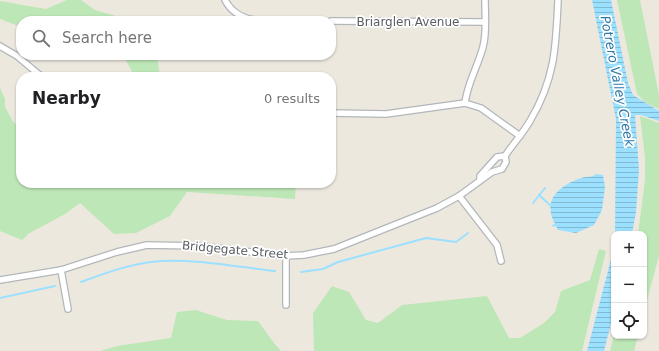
<!DOCTYPE html>
<meta charset="utf-8">
<style>
:root{--surface:#fff;--page:#f6f6f6;--text:#202124;--muted:#757577;--line:#e0e0e0}
body{margin:0;font-family:"DejaVu Sans",sans-serif;background:var(--page);color:var(--text)}
.controls{position:absolute;right:12px;bottom:12px;display:grid;overflow:hidden;border-radius:8px;box-shadow:0 1px 3px #0004}
.controls button{width:36px;height:36px;display:grid;place-items:center;padding:0;border:0;border-bottom:1px solid var(--line);background:var(--surface);color:var(--text);font:20px sans-serif}
.list{margin:0;padding:0;list-style:none}
h2{display:flex;justify-content:space-between;align-items:center;height:52px;margin:0;padding:0 16px;font-size:17px}
h2 small{font-size:13px;font-weight:400;color:var(--muted)}
.icon{flex:none;width:22px;height:22px;fill:none;stroke:currentColor;stroke-width:2;stroke-linecap:round;stroke-linejoin:round}
.map{position:relative;flex:none;width:659px;height:351px;overflow:hidden}
.search{position:absolute;background:var(--surface);box-shadow:0 1px 3px #0004;left:16px;top:16px;width:320px;height:44px;display:flex;align-items:center;gap:10px;box-sizing:border-box;padding:0 14px;border-radius:16px;color:var(--muted);font-size:15px}
.panel{position:absolute;background:var(--surface);box-shadow:0 1px 3px #0004;left:16px;top:72px;width:320px;height:116px;border-radius:16px}
.map>svg:first-child{display:block}
.green{fill:#bde7b7}
.water{fill:url(#water-rules)}
.lines{fill:none;stroke-linecap:round;stroke-linejoin:round}
.stream{stroke:#9ce0ff;stroke-width:2}
.minor-casing{stroke:#b2b7bb;stroke-width:8}
.minor{stroke:#fff;stroke-width:5.5}
.labels{text-anchor:middle;stroke-width:3.5;stroke-linejoin:round;paint-order:stroke}
.street-label{font-size:12px;fill:#585d61;stroke:#fff}
.water-label{font-size:13px;font-style:italic;fill:#2d77a7;stroke:#fff}
</style>
<div class="map">
<svg width="659" height="351" viewBox="0 0 659 351">
<defs>
<pattern id="water-rules" width="6" height="5" patternUnits="userSpaceOnUse"><rect width="6" height="5" fill="#9ce0ff"/><path d="M0 2.5h6" fill="none" stroke="#82b9d2"/></pattern>
</defs>
<rect width="100%" height="100%" fill="#ede8de"/>
<g class="green">
<path d="M67,0h14l14,10 31,9 2,2h-107v6l-21,-8v-18l46,8z"/>
<path d="M617,0h23l19,95v14l-13,-6 -9,-9z"/>
<path d="M123,55h34l3,22h-25z"/>
<path d="M0,88l5,11v8l9,16 7,6v54h275l-1,16 -108,-7 -17,24 -34,17 -22,1 -34,-31 -15,11 -37,20 -6,6 -22,-9z"/>
<path d="M640,116l19,7v133l-15,55v-77h-6l7,-54v-23z"/>
<path d="M599,249l7,2 -24,100h-268l-1,-38 19,-27 17,6 17,28 12,3 24,-18 85,-9 22,42h11l24,-15 11,-11 6,-21 29,-11z"/>
<path d="M196,310l31,10 31,1 16,22 7,8h-181l17,-5 54,-8 6,-26z"/>
<path d="M614,334v2h24l-4,15h-24z"/>
</g>
<g class="water">
<path d="M592,0h19l17,83 5,12 26,16v10l-18,-6h-6l4,55 -3,42 -4,22h-17l1,-115z"/>
<path d="M596,174l7,1 2,12 -3,23 -8,15 -18,8 -18,-3 -2,-4 -3,1 -1,-2 3,-1c-13,-25 4,-38 26,-46 5,-2 11,0 15,-4z"/>
<path d="M614,248v64l-10,39h-17z"/>
</g>
<g class="lines">
<g class="stream">
<path d="M539,195l12,11"/>
<path d="M533,203l12,-15"/>
<path d="M301,272l22,-3 15,-7 88,-24 30,4 12,-9"/>
<path d="M81,282c22,-8 46,-17 70,-20 36,-5 87,5 124,9"/>
<path d="M0,298l55,-12"/>
</g>
<defs>
<g id="minor">
<path d="M225,0c8,15 21,20 37,21"/>
<path d="M331,21l153,1"/>
<path d="M0,46l17,10 25,21"/>
<path d="M465,103c2,-19 13,-37 18,-56 4,-15 2,-32 2,-47"/>
<path d="M331,113l55,1 79,-11 16,5 39,28"/>
<path d="M480,179v-3l17,-19 8,-1"/>
<path d="M459,196l38,49 4,16"/>
<path d="M61,270l7,39"/>
<path d="M0,280l61,-10 56,-18 30,-7 52,1 87,10 18,-1 30,-6 103,-41 22,-12 33,-24 10,-3 4,-7 -1,-6c8,-12 18,-23 25,-35 25,-42 26,-74 28,-121"/>
<path d="M286,305v-49"/>
</g>
</defs>
<use href="#minor" class="minor-casing"/>
<use href="#minor" class="minor"/>
</g>
<g class="labels">
<g class="street-label">
<text x="408" y="26">Briarglen Avenue</text>
<text transform="translate(235 250) rotate(5)" y="4">Bridgegate Street</text>
</g>
<g class="water-label">
<text transform="translate(618 81) rotate(79)" y="5">Potrero Valley Creek</text>
</g>
</g>
</svg>
<div class="controls">
<button>+</button>
<button>−</button>
<button><svg class="icon" aria-label="locate" viewBox="0 0 24 24"><circle cx="12" cy="12" r="6"/><path d="M12 2v4M12 18v4M2 12h4M18 12h4"/></svg></button>
</div>
<div class="search"><svg class="icon" aria-label="search" viewBox="0 0 24 24"><circle cx="10" cy="10" r="6"/><path d="M15 15l6 6"/></svg>Search here</div>
<section class="panel">
<h2>Nearby<small>0 results</small></h2>
<ul class="list">
</ul>
</section>
</div>
